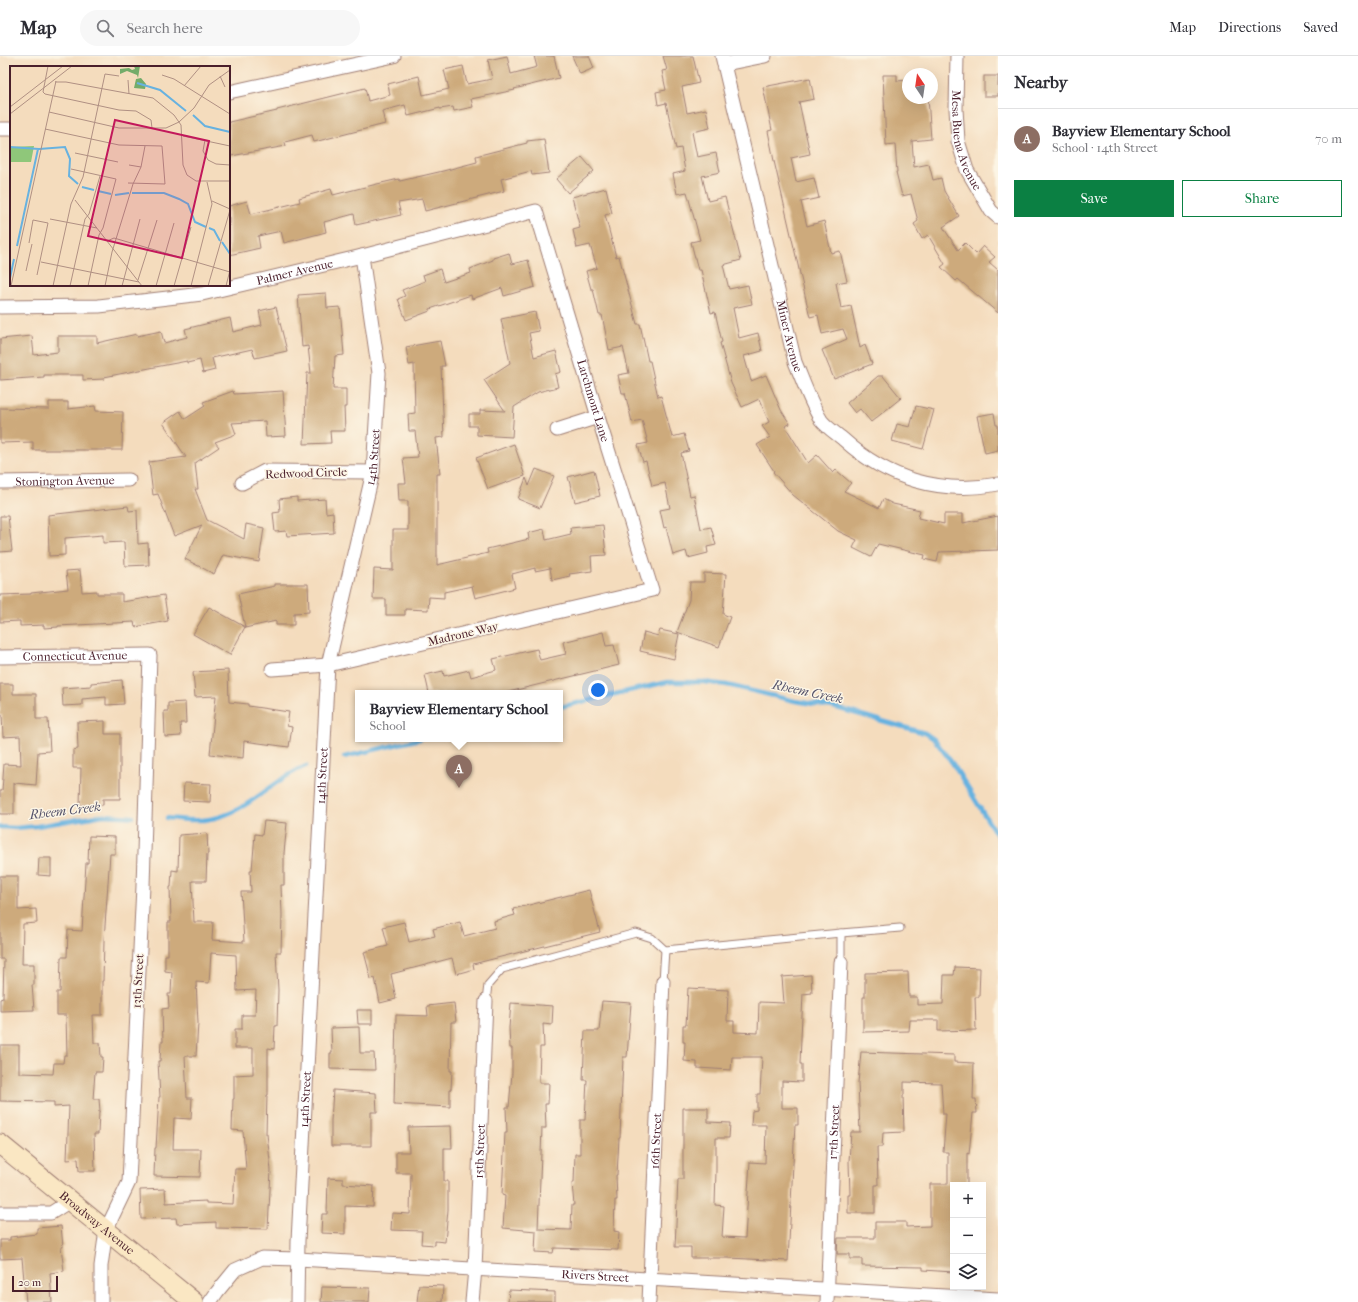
<!DOCTYPE html>
<meta charset="utf-8">
<style>
:root{--surface:#fff;--page:#f7f7f7;--text:#2b2b33;--muted:#7c7c81;--line:#e1e1e2;--accent:#0b8043}
body{margin:0;font-family:"IM FELL French Canon",serif;background:var(--page);color:var(--text)}
.controls{position:absolute;right:12px;bottom:12px;display:grid;overflow:hidden;border-radius:0px;box-shadow:0 4px 16px #0002}
.controls button{width:36px;height:36px;display:grid;place-items:center;padding:0;border:0;border-bottom:1px solid var(--line);background:var(--surface);color:var(--text);font:20px sans-serif}
.compass{position:absolute;left:902px;top:12px;width:36px;height:36px;border-radius:50%;background:var(--surface);box-shadow:0 4px 16px #0002;rotate:347deg}
.scale{position:absolute;left:12px;bottom:10px;width:46px;box-sizing:border-box;padding-left:4px;border:2px solid #4a1f2b;border-top:0;font-size:11px;line-height:14px;white-space:nowrap;color:#4a1f2b;-webkit-text-stroke:3px #fcf5e5;paint-order:stroke}
.you{position:absolute;left:598px;top:634px;width:14px;height:14px;margin:-10px;border:3px solid #fff;border-radius:50%;background:#1a73e8;box-shadow:0 0 0 6px #1a73e833}
.badge{display:grid;place-items:center;width:26px;height:26px;border-radius:50%;background:var(--accent);color:#fff;font-size:13px;font-weight:700}
.pin{position:absolute;translate:-50% -33px;filter:drop-shadow(0 1px 2px #0008)}
.pin::after{content:'';position:absolute;top:21px;width:14px;height:12px;background:inherit;clip-path:polygon(0 0,100% 0,50% 100%)}
.popup{position:absolute;left:355px;top:634px;width:208px;height:52px;box-sizing:border-box;display:grid;place-content:center;border-radius:0px;background:var(--surface);filter:drop-shadow(0 1px 3px #0005);font-size:13px;white-space:nowrap;color:var(--muted)}
.popup b{font-size:15px;color:var(--text)}
.popup::after{content:'';position:absolute;left:50%;top:100%;margin-left:-8px;border:8px solid transparent;border-top-color:var(--surface)}
.list{margin:0;padding:0;list-style:none}
h2{display:flex;justify-content:space-between;align-items:center;height:52px;margin:0;padding:0 16px;font-size:17px}
h2 small{font-size:13px;font-weight:400;color:var(--muted)}
.list li{display:grid;grid-template-columns:26px 1fr auto;gap:12px;align-items:center;box-sizing:border-box;height:60px;padding:0 16px;border-top:1px solid var(--line)}
.list b{display:block;font-size:15px;white-space:nowrap}
.list p{margin:0;font-size:13px;white-space:nowrap;color:var(--muted)}
.list em{font-size:13px;font-style:normal;color:var(--muted)}
.actions{display:flex;gap:8px;padding:12px 16px}
.actions a{flex:1;padding:9px 0;border:1px solid var(--accent);border-radius:0px;text-align:center;font-size:14px;color:var(--accent)}
.actions .main{background:var(--accent);color:#fff}
.icon{flex:none;width:22px;height:22px;fill:none;stroke:currentColor;stroke-width:2;stroke-linecap:round;stroke-linejoin:round}
.map{position:relative;flex:none;width:998px;height:1246px;overflow:hidden}
header{display:flex;align-items:center;gap:24px;box-sizing:border-box;height:56px;padding:0 20px;background:var(--surface);border-bottom:1px solid var(--line)}
header strong{font-size:19px}
nav{display:flex;gap:22px;margin-inline-start:auto;font-size:14px}
.search{width:280px;height:36px;background:var(--page);display:flex;align-items:center;gap:10px;box-sizing:border-box;padding:0 14px;border-radius:22px;color:var(--muted);font-size:15px}
main{display:flex}
aside{flex:1;background:var(--surface)}
.map>svg:first-child{display:block}
.lines{fill:none;stroke-linecap:round;stroke-linejoin:round}
.stream{stroke:#67b2e0;stroke-width:4.5}
.building{fill:#cdaa7c}
.lane-casing{stroke:#9f7e74;stroke-width:9}
.street-casing{stroke:#9f7e74;stroke-width:15}
.secondary-casing{stroke:#9f7e74;stroke-width:21}
.lane{stroke:#fff;stroke-width:7}
.street{stroke:#fff;stroke-width:13}
.secondary{stroke:#fae7c3;stroke-width:19}
.labels{text-anchor:middle;stroke-width:3;stroke-linejoin:round;paint-order:stroke}
.street-label{font-size:12px;fill:#4a1f2b;stroke:#fcf5e5}
.water-label{font-size:13px;font-style:italic;fill:#54526a;stroke:#fcf5e5}
.inset-river{fill:none;stroke:#67b2e0;stroke-width:2}
.inset-road{fill:none;stroke:#b09083;stroke-width:1}
.view{fill:#c2185b;fill-opacity:0.15;stroke:#c2185b;stroke-width:2}
.inset-edge{fill:none;stroke:#4a1f2b;stroke-width:2}
</style>
<header>
<strong>Map</strong>
<div class="search"><svg class="icon" aria-label="search" viewBox="0 0 24 24"><circle cx="10" cy="10" r="6"/><path d="M15 15l6 6"/></svg>Search here</div>
<nav><a>Map</a><a>Directions</a><a>Saved</a></nav>
</header>
<main>
<div class="map">
<svg width="998" height="1246" viewBox="0 0 998 1246">
<rect width="100%" height="100%" fill="#fcf5e5"/>
<filter id="ink" filterUnits="userSpaceOnUse"><feTurbulence type="fractalNoise" baseFrequency=".025" numOctaves="2"/><feDisplacementMap in="SourceGraphic" scale="8" xChannelSelector="R" yChannelSelector="G"/><feConvolveMatrix kernelMatrix="1 2 1 2 8 2 1 2 1" color-interpolation-filters="sRGB"/></filter>
<filter id="wash" filterUnits="userSpaceOnUse"><feTurbulence type="fractalNoise" baseFrequency=".012" numOctaves="4" result="noise"/><feDisplacementMap in="SourceGraphic" scale="16" xChannelSelector="R" yChannelSelector="G"/><feGaussianBlur stdDeviation="0.9" result="paint"/><feColorMatrix in="noise" values="0 0 0 0 0 0 0 0 0 0 0 0 0 0 0 0 0 1.4 0 .05"/><feComposite in="paint" operator="in"/></filter>
<g filter="url(#wash)">
<rect width="100%" height="100%" fill="#f4dcbd"/>
<g class="lines">
<g class="stream">
<path d="M560,651l107,-25h37l23,3 68,16 38,6 74,21 18,5 9,6 19,25 45,73"/>
<path d="M344,701l76,-18"/>
<path d="M167,762c14,1 30,4 43,1 38,-6 61,-39 96,-53"/>
<path d="M0,771l15,1 22,-2 67,-11 29,2"/>
</g>
</g>
<g id="blocks">
<g class="building">
<path d="M507,0l4,18 26,-7 -3,-11h20l5,22 -45,11 1,1 -44,9 2,8 -19,4 -1,-4 -13,2v-1l-32,8 -3,-11 -23,6 3,13 -71,18 -2,-7 -27,7 1,4 -55,10 -2,-12v-22l48,-11v-1l88,-22 3,13 22,-6 -2,-11 31,-8 4,19 26,-6 -5,-19 19,-4 4,18 25,-5 -4,-19z"/>
<path d="M572,0h17l5,12 -14,6z"/>
<path d="M663,0h30l6,27 -17,4 5,26 19,-4 4,19 -18,4 5,25 19,-4 4,19 -18,4 6,25 17,-4 16,63 -18,5 6,24 19,-4 4,19 -19,4 6,30 19,-5 4,18 -18,5 7,25 15,-6 15,35 9,14 -5,2 23,37 9,-8 16,18 3,-3 15,13 -7,8 35,17 4,-9 10,5 27,6 -2,8 26,6v-10h19v9l35,-7v34l-59,2 -2,10 -13,-3 1,-4 -47,-11 -7,13 -18,-9 4,-8 -19,-9 -45,-36 -20,-23 1,-1 -17,-26 13,-8 -8,-11 7,-4 -10,-23 -17,8 -11,-24 -11,-40 2,-1 -7,-30 -4,1 -10,-43h-3l-7,-28 9,-2 -13,-48 -10,2 -4,-20 12,-3 -4,-23 -5,1 -10,-46 -8,2 -2,-13 10,-2 -4,-19 5,-1z"/>
<path d="M883,19h14v6l11,-1v18h20l3,41 -19,2 2,26 15,-3 4,16 8,-2 3,13 15,25 -16,11 15,23 7,-7 11,11 7,-8 12,11 -6,5 9,8v43l-40,-34 -2,2 -15,-14 4,-3 -17,-29 -6,4 -8,-15 4,-3 -7,-27 -9,2 -6,-24h1l-2,-28 -9,1z"/>
<rect x="984" y="20" width="14" height="20"/>
<path d="M810,22l4,21 -15,3 11,52 -19,4 5,24 18,-4 5,20 -18,4 6,24 17,-5 7,32 9,-2 7,30 -11,2 5,25 10,-2 9,42 5,-3 7,19 -38,15 -12,-29 25,-11 -4,-10 -21,5 -4,-19 -8,2 -36,-156 -6,-30 4,-1 -9,-43z"/>
<path d="M544,83l5,34 -17,2 -1,-4 -30,8 3,12 -79,20 -3,-12 -24,4 3,12 -45,10 -2,-11 -30,8 2,10 -42,11 -3,-12 -23,5 2,12 -31,7v-49l18,-5 4,13 49,-12 -1,-4 32,-9 2,6 44,-11 22,-5 1,2 43,-10 34,-9 -1,-6 51,-13v-2z"/>
<path d="M582,101l12,14 -26,22 -12,-14z"/>
<path d="M606,132l6,25 -7,2 11,42 3,-1 18,68h3l8,37h2l8,36 3,-1 11,41 12,-3 5,17 -8,2 9,43 4,-1 7,34 10,-2 5,18 -9,2 1,6 -20,5 -2,-7 -13,4 -7,-28 -2,1 -4,-18 10,-2 -5,-25 -13,3 -6,-25 -3,1 -5,-17 10,-2 -6,-23 -10,2 -7,-29h-3l-4,-18 11,-2 -6,-26 -14,3 -7,-35h-3l-6,-26h-2l-5,-18 11,-3 -7,-23 -13,3 -4,-18 7,-2 -8,-31z"/>
<path d="M509,197l3,11 16,-4 7,27 -31,9 -2,-8 -30,11 -1,-4 -41,14v2l-24,9 -8,-21 7,-3 -3,-6 23,-9 -2,-6 17,-6 4,13 27,-9 -1,-4 23,-9v-2z"/>
<path d="M326,237l1,15 13,-1 4,48 -9,1 -2,33h13v18h-2l1,24h-15l1,12 -27,1 3,-71h4l-3,-27 -6,1 -4,-52z"/>
<path d="M276,251l11,44 -32,7 -3,-9 -40,9 3,12 -12,3 -3,-13 -13,3v-2l-37,7 -46,9v2l-21,1v-5h-39v2l-44,3v-41l32,-3 2,19 24,-3v-16h39v7l40,-9v2l24,-5 3,12 23,-6 -2,-8 45,-11 3,14 29,-7 -3,-14z"/>
<path d="M535,256l4,19 -10,2 5,24 22,-6 5,21 -6,2 3,13 -20,5 -24,15 -2,30 -35,-2v-9h-8v-12h11v-4l25,1 -21,-31 26,-17 -9,-44z"/>
<path d="M440,285l5,25h-4l3,71 -8,1 4,36h-3v91l51,-12 -1,-4 42,-10 -1,-6 16,-4 2,11 25,-6 -1,-6 33,-3 3,30 -15,1 1,15 -23,3 1,2 -18,4 -2,-12 -15,3v-3l-23,6 3,14 -40,10 -3,-12 -28,6v6l-15,-1 -1,13 -23,-1v6h-19v-16h-13l1,-30 19,1v-40h15v-29h-9l-1,-18h8l-3,-25 15,-1 -3,-26h-6l-1,-17 7,-1 -1,-49 -5,1 -3,-18z"/>
<path d="M878,320h5l18,22 -30,24 -11,-13 -5,4 -8,-10z"/>
<path d="M233,335l1,3 49,-3 3,45 -20,1 -1,-16 -33,2 4,11 -21,8 4,5 -24,16 3,26h-3l12,31 37,19 2,-15 18,4 -5,34 -36,-7 -9,19 -29,-15 17,-34 -28,11 -16,-42 -5,1 -4,-33 37,-5 -23,-34 17,-12 5,8 20,-13 -2,-4z"/>
<path d="M49,346h19v7l27,-3 1,5 27,1 -1,38h-89v-8l-33,1v-35l49,1z"/>
<path d="M916,350l18,4 -11,39 -31,-8 5,-17 13,3z"/>
<path d="M994,357l2,12h2v25l-13,3 -8,-37z"/>
<path d="M514,388l11,32 -37,13 -12,-31z"/>
<path d="M536,413l18,7 -14,32 -22,-9 8,-21 3,8z"/>
<path d="M594,414l6,26 -25,6 -7,-25z"/>
<path d="M297,441v4l28,-2 1,14 7,-1 1,21 -47,3 -1,-5 -11,1 -2,-19 7,-1 -1,-13z"/>
<path d="M128,450l1,5 8,-1 1,34 10,-1 1,22 -24,1 -1,-24 -21,1v-8l-38,3v17l-16,1 -1,-41z"/>
<path d="M0,460h8l4,35 -12,1z"/>
<path d="M80,514l2,22 15,-1v3h25v8l42,-7 4,26 -33,6 -1,-5 -76,4v1l-14,1v-3l-24,1v-5l-20,1v-27l31,-1v-1l37,-4 -2,-18z"/>
<path d="M704,517l22,1 -3,40 7,3 -11,30 -42,-15 12,-32 1,-18h14z"/>
<path d="M275,528h33l1,28 -15,1v12h-18v-4l-31,7v-1l-15,28 -37,-21 16,-27 36,20 -7,-33 37,-8z"/>
<path d="M660,574l19,4 -5,25 -34,-8 4,-19 14,4z"/>
<path d="M603,576l3,14 8,-1 5,20 -115,28h-75l-4,-18 18,-4 1,5 25,-6 2,7 25,-7 -3,-11 44,-10 3,11 26,-6 -3,-12z"/>
<path d="M228,614l1,32 19,2v2l41,6 -2,14 5,1 -3,20 -45,-6 -1,17 -33,-4 6,-58 -21,1 -2,-25z"/>
<path d="M122,624l2,24 -18,1v-8l-24,2v6l-19,1 -1,-18 29,-2v-3z"/>
<path d="M0,628h13v10h23v25h12l2,32 -12,1 -2,33 -22,-2v31h-14v-23h2l2,-27 17,1 -1,-29 -17,1 -1,-22h-2z"/>
<path d="M185,646l1,21h-6l1,13 -16,1 -1,-26h4v-8z"/>
<path d="M105,665v13h15v65h-17v6h-23l1,-37h-8v-18l5,-1 -1,-27z"/>
<path d="M184,727l27,1 -1,18 -27,-1z"/>
<path d="M264,765l23,2 -3,30v32h-3l1,30 -1,37h-5l2,38 -1,36h-2l-1,23 -6,-1v47h-1l-1,39h1l4,36 -3,59 -52,-1v-6l-39,2 -1,-6 -35,1 -1,-29 25,-1 1,14 40,-2v2l27,1 2,-35h11l-3,-38 -11,-1 1,-31h1v-24l19,-1v-26h-18v-19h7v-14h13l1,-25 -19,1 -1,-36 -25,-2 -2,30 -13,-1 2,41 -2,33h-11l2,42h5l-1,21 -17,-1 -1,31h28l-1,28 -46,-1 1,-28h1l3,-51h1l-2,-36h2l1,-19h2l-1,-33 7,-1 -1,-14h3l1,-22 -7,-1v-16h3v-33h3l-1,-35h1l1,-17 6,1 1,-36 28,-2 1,21h-1l-1,27h-14l2,41h19l-1,18 32,2 -3,-50h10l-1,-22h2l3,-36 7,1z"/>
<path d="M89,780l26,1v17h-5l-6,86 -1,41h-1v34h-9l1,28h6l1,14h2l-1,15h-7l-2,27h6l1,12h-1l-1,23h-4l1,37h-16l-1,-12 -11,1 2,-54 -15,1v-5l-54,-1v-56h19v28l34,1 1,-11h9l1,-8h3l-1,-40h-9v-23h3l1,-35h6l1,-27 14,1 4,-68h2z"/>
<path d="M39,802h12v18l-13,-1z"/>
<path d="M0,820h18v34l18,-1 1,14 -14,1 -1,40h12v21h-2l2,25 -34,1v-12l3,-1 1,-39h-4z"/>
<path d="M589,834l11,42 -127,32 1,5 -18,5 -4,-16 -61,16 5,25 -16,4 -5,-25 -4,1 -7,-27 24,-6 -5,-19 21,-5 5,20 26,-6 -2,-7 27,-7 4,14 31,-8 -1,-7 21,-6 -2,-6z"/>
<path d="M955,911l25,1 -1,29h-4l1,33 -38,1v-11h-28l-1,11 -46,1v-35h2v-24l43,-1 1,25h8v8l26,-1 1,-29h10z"/>
<path d="M811,919l1,18 -9,1 -2,44 -1,26h2v18l-20,-1v27h16v17h-3l-7,136 -59,-3h-38v-11h-16l3,-68h5v-71h25v14l22,1 -1,15h-13v32l-1,35 9,1 -2,31 23,1 5,-76 15,1 1,-38h-15l1,-14 5,-1v-16h3l2,-37h-30l-1,13 -34,-2v-6l-13,-1 1,-19h-2v-17h3l2,-37 40,2 -1,31h7v11l24,1 1,-31 25,1 -2,-26z"/>
<path d="M602,945l29,2 -4,54h-4l-3,81h-1l-2,37h-1l1,25h-2l-1,31 5,1 -1,18 -64,-2 -1,5 -18,-1 1,-21 -33,-3 2,-32 -3,-1 3,-62h2l-1,-26h3l3,-34v-25h-2l-1,-20 2,-25 42,3 -1,19 -9,-1 1,23h-4l-1,36h10l-1,21h-3l1,24h-4l-4,101 33,1 1,-25h2l-2,-22h2l1,-29h5v-34h5l2,-40h-4l2,-49h14z"/>
<path d="M454,947l2,19h-5l-1,49h2l-1,18h-1v18l-56,-3 2,-89 32,1 -1,-10z"/>
<path d="M357,954h15v14h-14z"/>
<path d="M359,971l1,26h14l1,17 -45,-1v-16h2l-1,-25z"/>
<path d="M861,996l93,3v7l20,1 -1,36h3l1,14h-4l-4,41 -2,-1v32h-14v87l-30,-2v-3l-61,-1v-7h-12v-5h-13l1,-16h37v-16h31v5l24,-1v-42h18v-32h-5l3,-38h-3l-2,-31 -37,-1v13h-1l1,37 -21,1 -1,14h-5l1,38h-3v28h-27v-18h2l-1,-34 2,-29h9l-2,-49z"/>
<path d="M333,1034l43,3 1,19h-6v34h-40v-25z"/>
<path d="M451,1070l1,22h-8v33h4v29l-3,32 -10,-1v4l-14,-1 1,-13 -31,-1 1,-17 18,1 1,-41h-15v-21h13l-1,-25z"/>
<path d="M328,1122l15,1v5l31,2 -1,21 -28,-1v28l-24,-1 1,-19h5z"/>
<path d="M61,1170l2,21h-2l3,24 -14,2 2,29h-26l-4,-44 -22,1v-19h10v-3l27,-3v-6z"/>
<path d="M419,1229l24,1 -1,16h-25z"/>
<path d="M322,1231l48,1 -1,14h-48z"/>
<path d="M509,1234l46,2v10h-47z"/>
</g>
</g>
</g>
<g filter="url(#ink)">
<use href="#blocks" fill-opacity="0" stroke="#9f7e74" stroke-width="1"/>
<g class="lines">
<defs>
<g id="lane">
<path d="M841,877l59,-5"/>
<path d="M663,925l2,-31"/>
<path d="M486,945l2,-16 14,-16 134,-36 16,5 13,12 176,-17v29"/>
</g>
<g id="street">
<path id="s1" d="M722,0l73,306c8,19 15,40 26,58 5,7 16,14 23,20 43,39 97,55 154,44"/>
<path id="s2" d="M957,0l-1,53 2,32 9,29 24,41 7,6"/>
<path d="M725,8l40,-8"/>
<path d="M229,36l165,-36"/>
<path d="M0,73h11"/>
<path id="s3" d="M0,251l99,-1 103,-12 160,-38 174,-45 62,206 54,173 -324,75 -56,4"/>
<path d="M557,374l41,-13"/>
<path id="s4" d="M0,426l129,-2"/>
<path d="M242,427l23,-12 108,1"/>
<path id="s5" d="M0,601l150,-2 -7,231 -14,296 -23,48 -5,36v36"/>
<path d="M0,1157h51l19,-12"/>
<path id="s6" d="M210,1246l7,-10 18,-22 27,-12 36,1 700,40"/>
<path id="s7" d="M297,1246l1,-61 30,-576 45,-193 6,-99 -17,-117"/>
<path id="s8" d="M472,1246l3,-33 11,-268"/>
<path id="s9" d="M649,1246l14,-321"/>
<path id="s10" d="M827,1246l14,-340"/>
</g>
<g id="secondary">
<path id="s11" d="M0,1088l194,158"/>
</g>
</defs>
<use href="#lane" class="lane-casing"/>
<use href="#street" class="street-casing"/>
<use href="#secondary" class="secondary-casing"/>
<use href="#lane" class="lane"/>
<use href="#street" class="street"/>
<use href="#secondary" class="secondary"/>
</g>
</g>
<g class="labels">
<g class="street-label">
<text dy="4" stroke="none"><textPath href="#s2" startOffset="86">Mesa Buena Avenue</textPath></text>
<text dy="4" stroke="none"><textPath href="#s3" startOffset="298">Palmer Avenue</textPath></text>
<text dy="4" stroke="none"><textPath href="#s1" startOffset="288">Miner Avenue</textPath></text>
<text dy="4" stroke="none"><textPath href="#s3" startOffset="745">Larchmont Lane</textPath></text>
<text dy="4" stroke="none"><textPath href="#s7" startOffset="851">14th Street</textPath></text>
<text transform="translate(306 417) rotate(-2)" y="4">Redwood Circle</text>
<text dy="4" stroke="none"><textPath href="#s4" startOffset="65">Stonington Avenue</textPath></text>
<text transform="translate(463 578) rotate(-13)" y="4">Madrone Way</text>
<text dy="4" stroke="none"><textPath href="#s5" startOffset="75">Connecticut Avenue</textPath></text>
<text dy="4" stroke="none"><textPath href="#s7" startOffset="527">14th Street</textPath></text>
<text transform="translate(138 925) rotate(-87)" y="4">13th Street</text>
<text dy="4" stroke="none"><textPath href="#s7" startOffset="203">14th Street</textPath></text>
<text dy="4" stroke="none"><textPath href="#s10" startOffset="170">17th Street</textPath></text>
<text dy="4" stroke="none"><textPath href="#s9" startOffset="161">16th Street</textPath></text>
<text dy="4" stroke="none"><textPath href="#s8" startOffset="151">15th Street</textPath></text>
<text dy="4" stroke="none"><textPath href="#s11" startOffset="125">Broadway Avenue</textPath></text>
<text dy="4" stroke="none"><textPath href="#s6" startOffset="404">Rivers Street</textPath></text>
</g>
<g class="water-label">
<text transform="translate(808 635) rotate(12)" y="5">Rheem Creek</text>
<text transform="translate(65 754) rotate(-7)" y="5">Rheem Creek</text>
</g>
</g>
<g transform="translate(10 10)">
<rect width="220" height="220" fill="#f4dcbd"/>
<path d="M24,80l-3,16h-21v-15z" fill="#8fc77a"/>
<path d="M124,0h6l-2,12 -1,-3 -10,-4 -7,3v-5l9,-1 3,2 3,-1zM131,12l5,6 -1,5 -11,-1 2,-9z" fill="#73ac6a"/>
<path class="inset-river" d="M127,17l23,7 26,21M183,49l12,11 25,6M0,81l29,2 26,-2 5,12 -1,17 9,8M72,121l12,3M88,125l13,3M122,127h32l15,6 9,5 7,18 11,5M105,129l14,-2M199,162l5,2 6,11M212,176l8,12M7,180l21,-97M0,212l4,-19"/>
<path class="inset-road" d="M38,0l-5,26 2,2 74,16 17,1 15,9 1,8M152,9l12,4 56,35M210,10l5,11M118,14l1,14M45,16h11l87,16 21,17 7,10 2,40 4,10 9,6h34M174,20l17,-20M0,41l53,-41M39,46l70,16h47l13,-6 15,-14 15,-23 21,-15M0,48l62,-48M35,63l74,16 43,1 3,38 -37,-1M173,70l47,10M195,74l-2,11 5,9 8,4 14,1M65,87l43,9M119,99l12,2M61,103l45,10 -13,49 -4,7 -11,51M65,134l67,86M202,135l18,8M40,153l47,9M97,175l7,-3 116,34M19,177l4,-23 15,3 -11,52M31,196l98,20M16,205l6,-27M128,214l19,-60M1,220l45,-205M43,220l18,-82 12,-27 22,-103 14,2M60,220l15,-67 4,-5 11,-38M95,220l7,-34 21,-68 8,-17 4,-21M112,220l18,-67M146,220l18,-63M164,220l17,-59M181,220l21,-82 -5,-22M198,220l22,-76M216,220l4,-16"/>
<path class="view" d="M105,54l94,21 -27,117 -94,-22z"/>
<rect width="220" height="220" class="inset-edge"/>
</g>
</svg>
<div class="controls">
<button>+</button>
<button>−</button>
<button><svg class="icon" aria-label="layers" viewBox="0 0 24 24"><path d="M12 4l9 5-9 5-9-5zM3 14l9 5 9-5"/></svg></button>
</div>
<svg class="compass" viewBox="-18 -18 36 36"><path d="M0-13l5 13h-10z" fill="#e53935"/><path d="M0 13l5-13h-10z" fill="#7c7c81"/></svg>
<div class="scale">20 m</div>
<div class="you"></div>
<div class="pin badge" style="left:459px;top:732px;background:#8d6e63">A</div>
<div class="popup"><b>Bayview Elementary School</b>School</div>
</div>
<aside>
<h2>Nearby<small></small></h2>
<ul class="list">
<li><span class="badge" style="background:#8d6e63">A</span><div><b>Bayview Elementary School</b><p>School · 14th Street</p></div><em>70 m</em></li>
</ul>
<div class="actions"><a class="main">Save</a><a>Share</a></div>
</aside>
</main>
